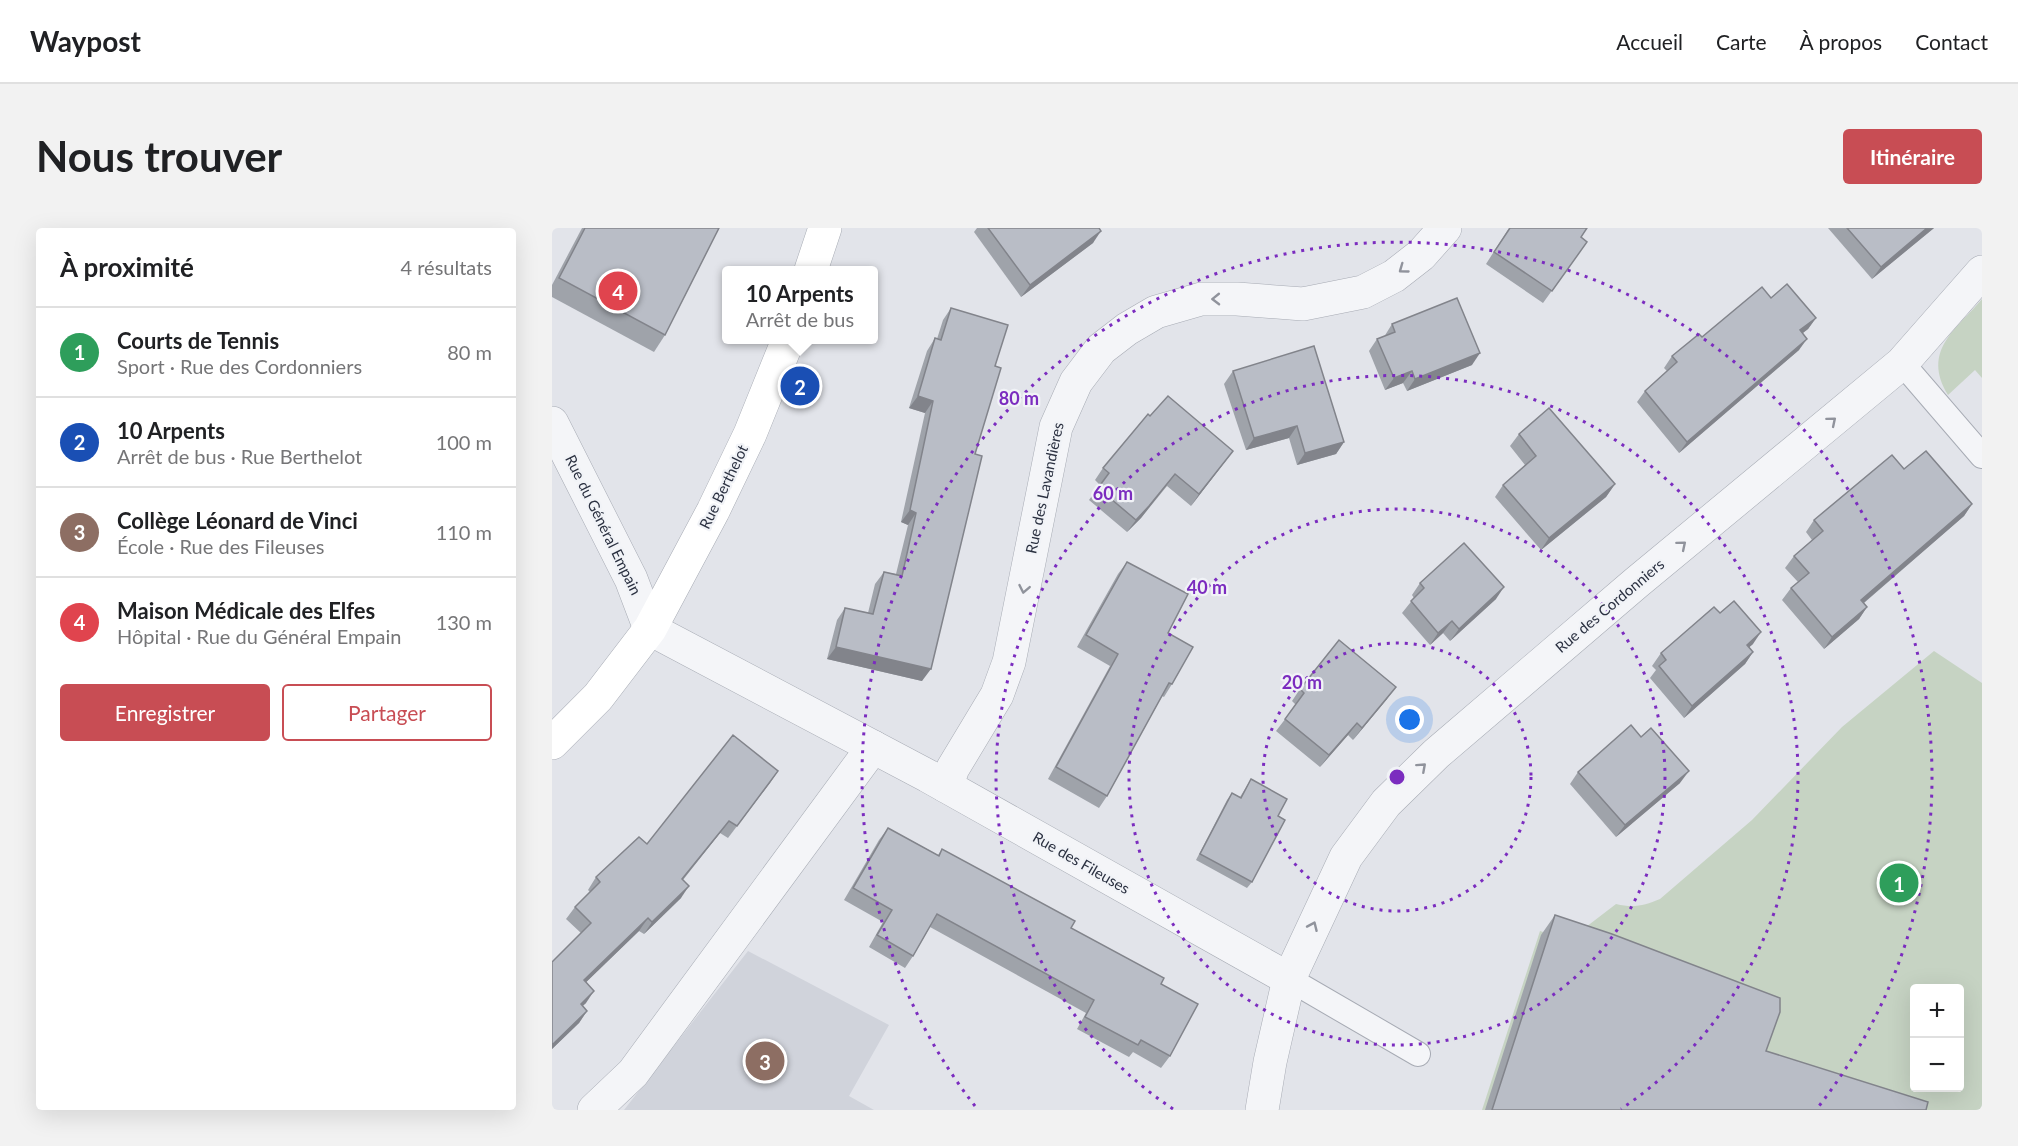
<!DOCTYPE html>
<html lang="fr">
<meta charset="utf-8">
<style>
:root{--surface:#fff;--page:#f2f2f2;--text:#202124;--muted:#757577;--line:#e0e0e0;--accent:#c84d54}
body{margin:0;font-family:Lato,sans-serif;background:var(--page);color:var(--text)}
.controls{position:absolute;right:18px;bottom:18px;display:grid;overflow:hidden;border-radius:6px;box-shadow:0 6px 24px #0002}
.controls button{width:54px;height:54px;display:grid;place-items:center;padding:0;border:0;border-bottom:2px solid var(--line);background:var(--surface);color:var(--text);font:30px sans-serif}
.you{position:absolute;left:858px;top:492px;width:21px;height:21px;margin:-15px;border:4px solid #fff;border-radius:50%;background:#1a73e8;box-shadow:0 0 0 9px #1a73e833}
.badge{display:grid;place-items:center;width:39px;height:39px;border-radius:50%;background:var(--accent);color:#fff;font-size:20px;font-weight:700}
.pin{position:absolute;translate:-50% -50%;border:3px solid #fff;box-shadow:0 2px 6px #0006}
.popup{position:absolute;left:170px;top:38px;width:156px;height:78px;box-sizing:border-box;display:grid;place-content:center;border-radius:6px;background:var(--surface);filter:drop-shadow(0 2px 4px #0005);font-size:20px;white-space:nowrap;color:var(--muted)}
.popup b{font-size:22px;color:var(--text)}
.popup::after{content:'';position:absolute;left:50%;top:100%;margin-left:-12px;border:12px solid transparent;border-top-color:var(--surface)}
.list{margin:0;padding:0;list-style:none}
h2{display:flex;justify-content:space-between;align-items:center;height:78px;margin:0;padding:0 24px;font-size:26px}
h2 small{font-size:20px;font-weight:400;color:var(--muted)}
.list li{display:grid;grid-template-columns:39px 1fr auto;gap:18px;align-items:center;box-sizing:border-box;height:90px;padding:0 24px;border-top:2px solid var(--line)}
.list b{display:block;font-size:22px;white-space:nowrap}
.list p{margin:0;font-size:20px;white-space:nowrap;color:var(--muted)}
.list em{font-size:20px;font-style:normal;color:var(--muted)}
.actions{display:flex;gap:12px;padding:18px 24px}
.actions a{flex:1;padding:14px 0;border:2px solid var(--accent);border-radius:6px;text-align:center;font-size:21px;color:var(--accent)}
.actions .main{background:var(--accent);color:#fff}
.map{position:relative;flex:none;width:1430px;height:882px;overflow:hidden;border-radius:6px}
header{display:flex;align-items:center;gap:36px;box-sizing:border-box;height:84px;padding:0 30px;background:var(--surface);border-bottom:2px solid var(--line)}
header strong{font-size:28px}
nav{display:flex;gap:33px;margin-inline-start:auto;font-size:21px}
.intro{display:flex;align-items:center;justify-content:space-between;box-sizing:border-box;height:144px;padding:0 36px}
h1{margin:0;font-size:42px}
.button{padding:15px 27px;border-radius:6px;background:var(--accent);color:#fff;font-size:21px;font-weight:700}
main{display:flex;gap:36px;padding:0 36px}
aside{flex:1;background:var(--surface);border-radius:6px;box-shadow:0 6px 24px #0002}
.map>svg:first-child{display:block}
.built{fill:#d0d3db}
.green{fill:#c6d3c3;fill-rule:evenodd}
.lines{fill:none;stroke-linecap:round;stroke-linejoin:round}
.lane-casing{stroke:#a7abb4;stroke-width:26}
.street-casing{stroke:#a7abb4;stroke-width:34}
.secondary-casing{stroke:#a7abb4;stroke-width:34}
.lane{stroke:#f4f5f8;stroke-width:24}
.street{stroke:#f4f5f8;stroke-width:33}
.secondary{stroke:#fff;stroke-width:33}
.wall{fill:#9fa3aa}
.shaded-wall{fill:#82848b}
.building{fill:#b9bdc6;stroke:#82848b;stroke-width:1.5}
.oneway{stroke:#90939c}
.ring{fill:none;stroke:#7b2cbf;stroke-width:3;stroke-dasharray:3 6}
.labels{text-anchor:middle;stroke-width:4.5;stroke-linejoin:round;paint-order:stroke}
.street-label{font-size:15px;fill:#2b3141;stroke:#f1f3f7}
.centre{fill:#7b2cbf;stroke:#f1f3f7;stroke-width:3}
.ring-label{font-size:18px;text-anchor:middle;font-weight:bold;fill:#7b2cbf;stroke:#f1f3f7;stroke-width:4.5;stroke-linejoin:round;paint-order:stroke}
</style>
<header>
<strong>Waypost</strong>
<nav><a>Accueil</a><a>Carte</a><a>À propos</a><a>Contact</a></nav>
</header>
<div class="intro"><h1>Nous trouver</h1><a class="button">Itinéraire</a></div>
<main>
<aside>
<h2>À proximité<small>4 résultats</small></h2>
<ul class="list">
<li><span class="badge" style="background:#2e9e5b">1</span><div><b>Courts de Tennis</b><p>Sport · Rue des Cordonniers</p></div><em>80 m</em></li>
<li><span class="badge" style="background:#1a4fb4">2</span><div><b>10 Arpents</b><p>Arrêt de bus · Rue Berthelot</p></div><em>100 m</em></li>
<li><span class="badge" style="background:#8d6e63">3</span><div><b>Collège Léonard de Vinci</b><p>École · Rue des Fileuses</p></div><em>110 m</em></li>
<li><span class="badge" style="background:#e0444e">4</span><div><b>Maison Médicale des Elfes</b><p>Hôpital · Rue du Général Empain</p></div><em>130 m</em></li>
</ul>
<div class="actions"><a class="main">Enregistrer</a><a>Partager</a></div>
</aside>
<div class="map">
<svg width="1430" height="882" viewBox="0 0 1430 882">
<rect width="100%" height="100%" fill="#e2e4ea"/>
<path class="built" d="M196,723l141,74 -40,71 25,14h-250z"/>
<g class="green">
<path d="M1430,71v79l-7,-8 -27,25c-27,-45 9,-66 34,-96z"/>
<path d="M1382,423l48,32v427h-500l58,-179 40,13 6,-17 30,-23c17,4 28,2 44,-5l92,-79 90,-93zM1362,760h46v100h-46z"/>
</g>
<g class="lines">
<defs>
<g id="lane">
<path d="M1350,135l80,93"/>
<path d="M737,751l129,75"/>
</g>
<g id="street">
<path d="M0,195l79,156 19,50 278,147 361,203"/>
<path d="M394,558l7,-18 44,-73 12,-33 47,-235 20,-45 25,-33 26,-20 29,-17 45,-13h36l66,5 60,-12 31,-16 27,-21 24,-27"/>
<path d="M42,882l39,-37 240,-326"/>
<path d="M710,882l8,-48 19,-83 57,-122 40,-54 50,-49 200,-171 266,-220 80,-91"/>
</g>
<g id="secondary">
<path d="M259,42l14,-42"/>
<path d="M0,515l46,-46 52,-68 63,-118 37,-77 38,-94"/>
</g>
</defs>
<use href="#lane" class="lane-casing"/>
<use href="#street" class="street-casing"/>
<use href="#secondary" class="secondary-casing"/>
<use href="#lane" class="lane"/>
<use href="#street" class="street"/>
<use href="#secondary" class="secondary"/>
</g>
<g class="wall">
<path d="M30,0h137l-54,107 -11,17 -102,-55v-12z"/>
<path d="M425,0h122l-6,15 -72,54 -47,-65z"/>
<path d="M957,0h78l-6,9 6,5 -44,61 -57,-39z"/>
<path d="M1276,0h106l-62,51z"/>
<path d="M1219,70l45,20 -8,11 -5,4 -4,17 -120,103 -42,-51 8,-11 22,-20 -3,-3 8,-12 30,-19z"/>
<path d="M399,80l44,58 -73,315 -95,-22 10,-39 8,-12 23,5 7,-29 9,-12 12,2 12,-49 -7,-3 24,-109 -16,-5 18,-57 8,-13 2,1 6,-19z"/>
<path d="M840,96l80,41 -65,26 -4,-8 -18,7 -16,-39 8,-12 7,-2z"/>
<path d="M681,143l111,71 -8,12 -39,11 -8,-27 -43,12 -22,-66z"/>
<path d="M598,188l83,35 -42,55 -24,-20 -26,32 -14,14 -38,-32 11,-15 -5,-5 8,-12z"/>
<path d="M967,206l96,50 -9,13 -65,53 -46,-53 8,-12 22,-20 -15,-19z"/>
<path d="M1352,241l68,35 -8,12 -100,87 3,4 -8,12 -35,30 -42,-49 9,-12 7,-6 -13,-14 9,-12 18,-16 -6,-8 8,-12z"/>
<path d="M575,334l41,71 4,51 -8,13 -2,-1 -55,100 -8,12 -51,-29 62,-113 -33,-19 41,-73z"/>
<path d="M868,355l76,16 -46,42 -7,-8 -13,12 -28,-32 12,-15 -2,-3z"/>
<path d="M1201,416l-4,3 4,5 -8,12 -61,54 -34,-40 6,-8 -4,-4 9,-13z"/>
<path d="M748,461l87,10 -34,41 -5,-5 -28,32 -44,-36 20,-26 -4,-4z"/>
<path d="M226,543l-50,67 -8,-5 -37,47 -2,18 -37,36 -5,-3 -53,51v21l-4,3 5,5 -8,12 -27,26v-87l29,-29 -15,-14 9,-12 15,-15 -2,-2 8,-13z"/>
<path d="M1026,544l102,11 -64,54 -46,-53z"/>
<path d="M699,551l27,37 -26,66 -5,6 -51,-28 31,-60 5,-7 8,4z"/>
<path d="M336,600l50,27 4,-6 219,135 9,72 -9,12 -28,-16 -4,5 -52,-28 9,-16 -156,-86 -17,29 -8,12 -36,-21 14,-25 -39,-22 35,-60z"/>
<path d="M1003,687l211,136 160,59h-441l56,-175z"/>
</g>
<g class="shaded-wall">
<path d="M1375,0h7l-62,51 9,-12z"/>
<path d="M549,3l-8,12 -72,54 9,-12z"/>
<path d="M1264,90l-8,11 -16,12 8,-11z"/>
<path d="M1255,111l-8,11 -120,103 8,-11z"/>
<path d="M928,125l-8,12 -65,26 8,-12z"/>
<path d="M860,143l-9,12 -18,7 9,-12z"/>
<path d="M366,168l15,5 -8,12 -16,-5z"/>
<path d="M745,198l-8,12 -43,12 8,-12z"/>
<path d="M792,214l-8,12 -39,11 8,-12z"/>
<path d="M681,223l-9,12 -33,43 8,-12z"/>
<path d="M623,246l-34,44 -14,14 9,-12z"/>
<path d="M1063,256l-9,13 -65,53 8,-12z"/>
<path d="M1420,276l-8,12 -111,96 8,-12z"/>
<path d="M358,282l6,3 -8,12 -7,-3z"/>
<path d="M952,359l-8,12 -46,42 9,-12z"/>
<path d="M1315,379l-8,12 -35,30 8,-12z"/>
<path d="M900,393l-9,12 -13,12 8,-12z"/>
<path d="M1209,404l-8,12 -15,13 9,-12z"/>
<path d="M284,419l95,22 -9,12 -95,-22z"/>
<path d="M1201,424l-8,12 -61,54 8,-12z"/>
<path d="M844,459l-9,12 -34,41 9,-12z"/>
<path d="M805,495l-9,12 -28,32 9,-12z"/>
<path d="M226,543l-8,12 -42,55 9,-12z"/>
<path d="M1137,543l-9,12 -64,54 9,-12z"/>
<path d="M177,593l-9,12 -47,58 9,-12z"/>
<path d="M137,658l-8,12 -37,36 8,-12z"/>
<path d="M96,690l-9,13 -63,61 8,-12z"/>
<path d="M42,763l-8,12 -14,13 9,-12z"/>
<path d="M35,783l-8,12 -27,26v-4z"/>
</g>
<g class="building">
<path d="M33,0h134l-54,107 -106,-57z"/>
<path d="M436,0h111l2,3 -71,54z"/>
<path d="M958,0h77l-6,9 6,5 -35,49 -58,-39z"/>
<path d="M1295,0h80l-46,39z"/>
<path d="M1235,56l29,34 -16,12 7,9 -120,103 -42,-51 32,-29 -5,-6 27,-22 3,3 60,-50 9,11z"/>
<path d="M905,70l23,55 -65,26 -3,-8 -18,7 -17,-39 18,-7 -3,-8z"/>
<path d="M399,80l57,17 -13,41 6,2 -26,86 7,2 -51,213 -95,-22 9,-39 28,6 11,-42 18,4 14,-63 -6,-3 23,-109 -15,-5 17,-58 6,2z"/>
<path d="M762,118l30,96 -39,11 -8,-27 -43,12 -21,-67z"/>
<path d="M616,168l65,55 -34,43 -24,-20 -26,32 -13,14 -38,-32 11,-15 -6,-5 45,-54 2,2z"/>
<path d="M997,180l66,76 -66,54 -46,-53 33,-29 -17,-22z"/>
<path d="M1374,223l46,53 -111,96 6,7 -35,30 -41,-49 18,-15 -15,-17 29,-25 -9,-11 78,-65 12,14z"/>
<path d="M912,315l40,44 -45,42 -7,-8 -14,12 -27,-32 13,-13 -4,-5z"/>
<path d="M575,334l61,32 -20,39 25,14 -21,37 -3,-1 -62,113 -51,-29 62,-113 -32,-19z"/>
<path d="M1182,373l27,31 -14,13 6,7 -61,54 -33,-40 7,-6 -5,-7 53,-46 6,6z"/>
<path d="M787,412l57,47 -34,41 -5,-5 -28,32 -44,-36 19,-26 -4,-4z"/>
<path d="M1079,497l10,12 10,-9 38,43 -64,54 -47,-53z"/>
<path d="M181,507l45,36 -41,55 -8,-5 -47,58 7,7 -37,36 -4,-4 -64,62 10,11 -13,13 6,7 -35,34v-83l39,-39 -16,-16 25,-25 -4,-5 43,-40 8,7z"/>
<path d="M699,551l36,20 -9,17 7,4 -33,62 -52,-28 32,-61 9,5z"/>
<path d="M336,600l51,28 3,-7 133,72 -4,7 93,50 -3,6 37,20 -28,52 -29,-16 -3,5 -53,-28 9,-17 -157,-86 -24,42 -36,-21 15,-25 -39,-22z"/>
<path d="M1003,687l57,19 168,64v14l-14,39 162,51 -2,8h-434z"/>
</g>
<defs><path id="oneway-chevron" d="M-2-3.5L2.5 0L-2 3.5" fill="none" stroke-width="1.6" stroke-linecap="round" stroke-linejoin="round" transform="scale(1.5)"/></defs>
<g class="oneway">
<use href="#oneway-chevron" transform="translate(851 41) rotate(144)"/>
<use href="#oneway-chevron" transform="translate(664 71) rotate(179)"/>
<use href="#oneway-chevron" transform="translate(1280 193) rotate(-40)"/>
<use href="#oneway-chevron" transform="translate(1130 317) rotate(-40)"/>
<use href="#oneway-chevron" transform="translate(472 361) rotate(101)"/>
<use href="#oneway-chevron" transform="translate(870 539) rotate(-42)"/>
<use href="#oneway-chevron" transform="translate(761 698) rotate(-66)"/>
</g>
<g class="ring">
<circle cx="845" cy="549" r="134"/>
<circle cx="845" cy="549" r="268"/>
<path d="M621 881A401 401 0 1 1 1069 881"/>
<path d="M423 878A535 535 0 1 1 1267 878"/>
</g>
<g class="labels">
<g class="street-label">
<text transform="translate(172 259) rotate(-64)" y="5">Rue Berthelot</text>
<text transform="translate(493 260) rotate(-78)" y="5">Rue des Lavandières</text>
<text transform="translate(51 297) rotate(64)" y="5">Rue du Général Empain</text>
<text transform="translate(1058 378) rotate(-40)" y="5">Rue des Cordonniers</text>
<text transform="translate(529 635) rotate(30)" y="5">Rue des Fileuses</text>
</g>
</g>
<circle cx="845" cy="549" r="9" class="centre"/>
<g class="ring-label">
<text x="467" y="177">80 m</text>
<text x="561" y="272">60 m</text>
<text x="655" y="366">40 m</text>
<text x="750" y="461">20 m</text>
</g>
</svg>
<div class="controls">
<button>+</button>
<button>−</button>
</div>
<div class="you"></div>
<div class="pin badge" style="left:1347px;top:655px;background:#2e9e5b">1</div>
<div class="pin badge" style="left:248px;top:158px;background:#1a4fb4">2</div>
<div class="popup"><b>10 Arpents</b>Arrêt de bus</div>
<div class="pin badge" style="left:213px;top:833px;background:#8d6e63">3</div>
<div class="pin badge" style="left:66px;top:63px;background:#e0444e">4</div>
</div>
</main>
